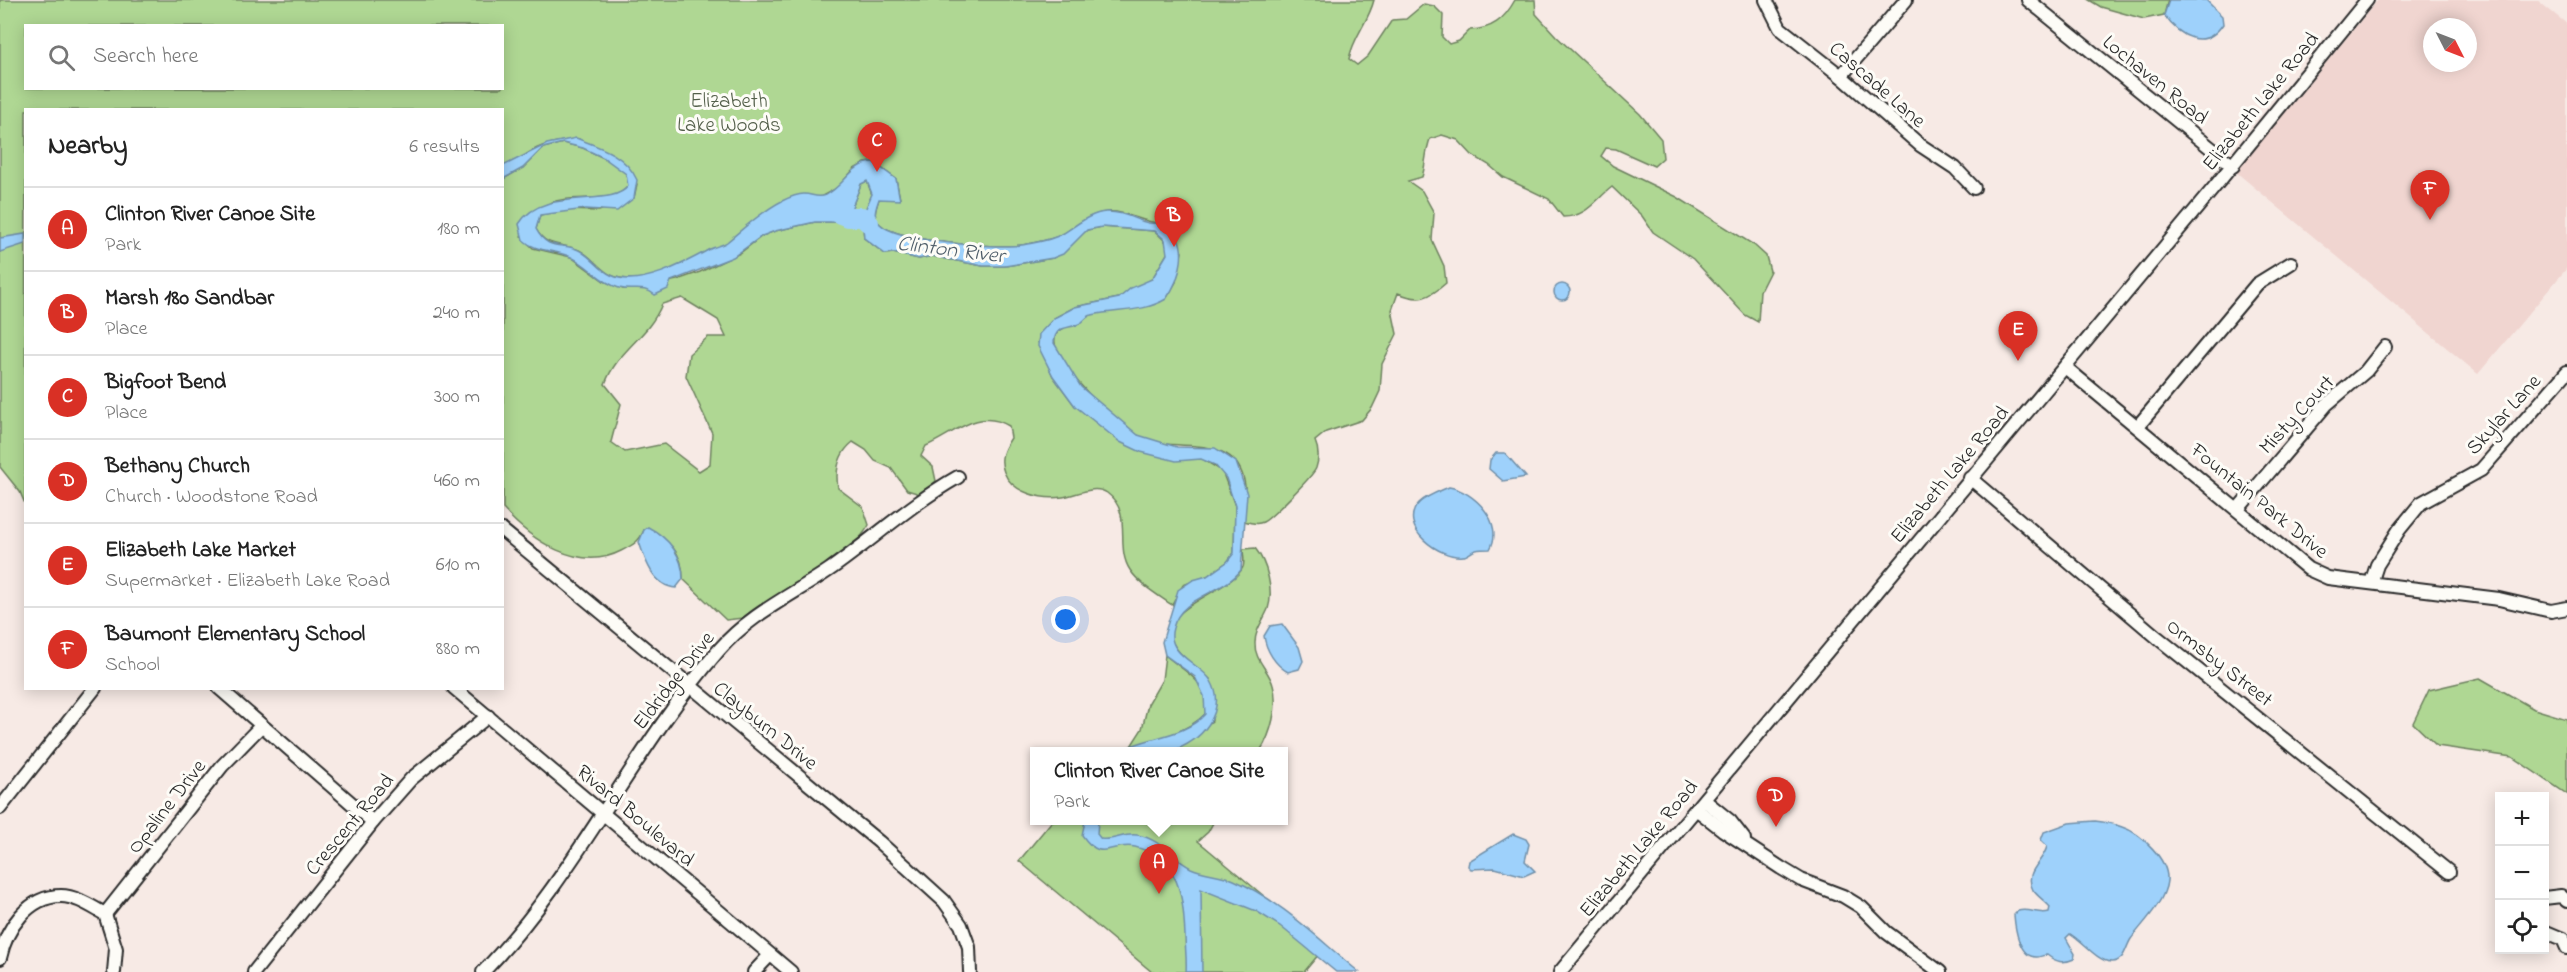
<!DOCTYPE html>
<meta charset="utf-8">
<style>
:root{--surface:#fff;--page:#f6f6f6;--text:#222;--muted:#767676;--line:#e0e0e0;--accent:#d93025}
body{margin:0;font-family:"Indie Flower",sans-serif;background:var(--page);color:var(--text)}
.controls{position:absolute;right:18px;bottom:18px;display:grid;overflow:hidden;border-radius:0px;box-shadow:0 3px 15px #0003}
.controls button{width:54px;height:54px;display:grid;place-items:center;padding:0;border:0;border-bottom:2px solid var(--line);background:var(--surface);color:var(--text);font:30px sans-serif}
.compass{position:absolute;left:2423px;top:18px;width:54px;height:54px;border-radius:50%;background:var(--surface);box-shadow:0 3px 15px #0003;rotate:132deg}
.you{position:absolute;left:1066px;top:620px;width:21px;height:21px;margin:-15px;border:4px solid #fff;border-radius:50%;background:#1a73e8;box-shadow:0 0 0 9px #1a73e833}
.badge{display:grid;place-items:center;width:39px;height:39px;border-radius:50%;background:var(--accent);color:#fff;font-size:20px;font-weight:700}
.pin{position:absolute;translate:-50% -50px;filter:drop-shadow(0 2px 3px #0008)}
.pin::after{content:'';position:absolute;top:32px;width:21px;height:18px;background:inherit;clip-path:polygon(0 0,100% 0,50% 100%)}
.popup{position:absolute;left:1030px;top:747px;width:258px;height:78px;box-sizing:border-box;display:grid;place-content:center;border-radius:0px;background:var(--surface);filter:drop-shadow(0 2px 4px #0005);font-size:20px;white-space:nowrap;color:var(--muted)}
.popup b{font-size:22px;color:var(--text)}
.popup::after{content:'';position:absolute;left:50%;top:100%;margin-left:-12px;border:12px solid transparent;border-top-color:var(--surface)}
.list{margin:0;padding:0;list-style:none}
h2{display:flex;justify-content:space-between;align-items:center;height:78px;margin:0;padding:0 24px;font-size:26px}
h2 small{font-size:20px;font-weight:400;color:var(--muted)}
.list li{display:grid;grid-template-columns:39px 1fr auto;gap:18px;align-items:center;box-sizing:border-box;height:84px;padding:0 24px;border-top:2px solid var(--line)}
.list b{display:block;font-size:22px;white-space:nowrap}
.list p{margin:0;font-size:20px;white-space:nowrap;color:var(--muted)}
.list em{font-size:20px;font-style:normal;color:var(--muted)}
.icon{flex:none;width:33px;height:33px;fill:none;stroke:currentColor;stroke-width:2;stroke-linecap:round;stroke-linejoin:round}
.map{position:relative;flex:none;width:2567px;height:972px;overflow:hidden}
.search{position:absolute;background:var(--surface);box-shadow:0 3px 15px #0003;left:24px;top:24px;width:480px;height:66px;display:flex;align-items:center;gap:15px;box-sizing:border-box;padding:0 21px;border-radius:0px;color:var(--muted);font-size:22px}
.panel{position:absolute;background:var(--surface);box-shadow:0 3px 15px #0003;left:24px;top:108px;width:480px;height:582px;border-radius:0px}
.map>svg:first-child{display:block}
.built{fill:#f0d5d0;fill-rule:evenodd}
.green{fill:#afd793;stroke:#6d815f;stroke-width:1.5;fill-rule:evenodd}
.water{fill:#9ed1fb;stroke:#708fa8;stroke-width:1.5}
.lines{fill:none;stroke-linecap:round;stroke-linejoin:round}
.river{stroke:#9ed1fb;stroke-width:20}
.minor-casing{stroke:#2b2b2b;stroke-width:16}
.minor{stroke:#fdfcf7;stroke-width:12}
.labels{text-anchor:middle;stroke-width:6;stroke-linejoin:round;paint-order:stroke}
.street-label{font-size:21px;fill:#2b2b2b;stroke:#fdfcf7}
.park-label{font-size:21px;fill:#535f4a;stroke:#fdfcf7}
.water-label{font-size:22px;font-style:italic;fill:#4e5d69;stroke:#fdfcf7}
</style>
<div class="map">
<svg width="2567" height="972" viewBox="0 0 2567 972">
<rect width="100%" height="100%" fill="#f7eae5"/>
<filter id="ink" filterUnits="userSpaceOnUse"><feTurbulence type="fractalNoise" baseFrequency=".0167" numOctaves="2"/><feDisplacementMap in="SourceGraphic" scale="12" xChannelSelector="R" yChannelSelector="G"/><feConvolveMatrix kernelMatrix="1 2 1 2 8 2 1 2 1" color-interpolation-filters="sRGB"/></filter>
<g filter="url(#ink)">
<path class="built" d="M2378,0h159l30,24v244l-89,106 -242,-202zM2432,27h36v36h-36z"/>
<g class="green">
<path d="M0,0h1374c-5,21 -21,37 -25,59l8,6 11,-9 24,-36 14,-1 18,-15 10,2 9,9 -1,22 7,7 10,-3 11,-11c22,-1 34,-10 45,-30h20l1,14 20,22 84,78 21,25 2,19 -9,8 -38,-17 -10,-1 -5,8 12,10 64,31 77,48 12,11 4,15 -10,20 -2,31 -13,-7 -52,-56 -40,-27 -11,-16 -30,-29c-17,13 -25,30 -49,30l-14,-18 -46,-22 -14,-12 -17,-10 -14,-15 -16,-5 -12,4c-5,14 -4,25 -8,38l-14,4 14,10 12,22 -2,27 12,26 2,17c-18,16 -26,19 -48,10l-6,17 5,24 -15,30 -2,27 -8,17 -10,12 -36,12 -11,9c4,9 4,18 1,27 -3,8 -46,51 -53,54 -6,3 -13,1 -19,-1 3,-22 5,-54 -18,-67 -24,-14 -55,-4 -81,-15 -21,-8 -101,-80 -89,-104 3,-8 26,-14 34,-20l76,-16 10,-17 6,-30 -22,-29c-18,0 -34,-13 -53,-11 -18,2 -30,13 -44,22 -10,6 -25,8 -36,10 -25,6 -130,-2 -147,-20 -8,-7 -4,-16 -1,-25h21l-4,-20 -23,-17 -8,1 -11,6 -17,19 -118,64 -9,-3c-24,16 -68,38 -97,27 -13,-5 -21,-20 -34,-26 -18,-8 -32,-1 -43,-21l4,-14 22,-5 37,1 35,-13 3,-14 -10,-7 1,9c-15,21 -61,5 -84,20 -10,6 -17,21 -23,30l12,12 38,9 33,24 19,8h11l43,-9 23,-8 40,-19 22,-17 13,-5 40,-9h24l9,-5 13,-33 6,-3 5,14 -10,22 2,21 21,16 8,-1 26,6 13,-3 51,10h22l48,-8 34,-28 15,-3 53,4 12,12v11l-15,25 -33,19 -44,9 -21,11 -14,16 -2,8 15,34 22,30 106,54 20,-2 21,13 13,35 -1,47 -7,9 -20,14 -24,9 -11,20c-14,-10 -32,-20 -42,-35 -16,-24 4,-57 -23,-77 -13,-9 -30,2 -44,4 -21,3 -51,-4 -59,-25 -5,-13 -1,-22 7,-34l-2,-12c-31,-19 -55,8 -83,20l-5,10 12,11 3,14 -16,13 -13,-4 -16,-22 -16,-7 -9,-11 -13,-8c-15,12 -18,28 -15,46l25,19 6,18c-21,37 -89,68 -126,93l-17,2 -43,-41c0,-28 -14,-40 -39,-49 -5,12 -11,15 -23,21 -42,22 -90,-11 -118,-42v-330l20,-11 20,-20 20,-5 20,5 23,11 -27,-20c-35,3 -53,10 -76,37l-1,-66h-476l-1,394 -5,-12 -20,-25zM26,26h476v62h-476zM682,298l36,22 8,17h-18l-19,17 -3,22 26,57 -2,31 -11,7 -35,-27 -39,8 -14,-10 10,-38 -16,-20c13,-35 43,-46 57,-80z"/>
<path d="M2089,0h79l-4,15 -20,4 -43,-12z"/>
<path d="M1255,548c12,15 19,42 13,61 -5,12 -13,21 -13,34 -1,17 14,27 18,42 6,20 -2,50 -13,66l-91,1 13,-6 30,-25 -2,-42c-12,-11 -29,-21 -37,-36 -18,-36 59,-51 70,-76 2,-5 0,-13 0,-18z"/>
<path d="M1165,655c17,15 50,30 40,59 -17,18 -50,26 -74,32l11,-17 6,-25 14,-24z"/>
<path d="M2480,678l54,31 33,10v75l-55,-37 -75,-11 -24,-23 16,-33z"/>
<path d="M1052,821h162l-6,11 -10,9 127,106 -21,25h-152l-133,-111z"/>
</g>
<g class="water">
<path d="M2169,0h37l16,16 1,8c-19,28 -44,12 -59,-9z"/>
<path d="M576,138c24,9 50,17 61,42l-3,18 -17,13 -31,-2 -46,6 -4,14c13,25 29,11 46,23 10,6 18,18 29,23 27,14 76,-13 99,-26 6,-3 13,-4 17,-7 17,-14 35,-31 55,-41 6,-3 16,-7 22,-7 8,0 14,5 22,1 19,-10 25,-31 47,-33l23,17 4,21 -21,-1c-3,9 -7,18 1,25 17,18 122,26 147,20 11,-2 25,-4 35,-10 14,-8 27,-21 44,-22 14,-1 26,6 39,10 7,3 15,-1 22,4 25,16 13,54 -1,73 -23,14 -49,10 -74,16 -5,1 -7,5 -11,8 -12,7 -26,1 -27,20l27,44 57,48 39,12 38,1 21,14 11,32 -6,76c-18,24 -60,26 -68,58 -8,27 28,35 38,53 17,30 -10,62 -40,70 -15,4 -35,1 -51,0 26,-15 64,-13 85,-37l-1,-18 -9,-19 -30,-22 -3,-13 16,-52 15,-10 14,-4 20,-14 7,-9 1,-47 -9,-28 -11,-13 -14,-6 -25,2 -35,-9 -21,-10 -45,-36 -22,-30 -15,-30 1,-12 15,-16 21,-11 44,-9 12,-10 21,-9 15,-25 -2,-14 -10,-9 -53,-4 -15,3 -24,24 -10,4 -48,8h-22l-51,-10 -13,3 -26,-6 -8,1 -21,-16 -2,-21 10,-23 -5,-13 -6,3 -13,33 -9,5h-24l-40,9 -13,5 -29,21 -62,24 -3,8 -13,6c-12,-10 -22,-3 -36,-7 -19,-6 -30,-22 -48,-31 -16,-8 -34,-4 -48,-17l-4,-16c24,-39 93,-15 109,-38l-2,-12 -22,-16 -21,-10 -20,-5 -20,5 -20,20 -20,11v-13l44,-22z"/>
<path d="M25,234v10l-25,8v-14z"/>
<circle cx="1562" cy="292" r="8"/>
<path d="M1496,453h9l21,24 -23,4 -14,-12 1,-9z"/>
<path d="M1449,487c25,4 56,36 41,62 -5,0 -10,0 -14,1 -5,1 -8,6 -13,6 -23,3 -67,-29 -44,-53 7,-7 21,-12 30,-16z"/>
<path d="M648,527c21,11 35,29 35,52l-7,9c-23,-2 -31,-28 -37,-46l5,-12z"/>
<path d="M1282,624l17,23 4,14 -4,8 -11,3c-13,-7 -22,-22 -24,-36l6,-10z"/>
<path d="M1085,821h13l-1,13 4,5c13,2 23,-6 36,-4 23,3 34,23 54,33 13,6 30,6 43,12 49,22 84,59 125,92h-23l-56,-46 -24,-15 -55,-22 1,83h-16c1,-13 -1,-24 -1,-37 -2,-38 -5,-77 -50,-88 -25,-5 -33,17 -53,-12z"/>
<path d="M2095,821c9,1 19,3 27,6 19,6 47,33 45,54 -2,21 -25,43 -36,58 -6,9 -6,23 -20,23 -14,-1 -29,-21 -41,-28l-4,4 9,16 -1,5c-11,5 -18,3 -27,-4 -4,0 -7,2 -10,2 -18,1 -22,-29 -23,-42l4,-4c12,-3 20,4 31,1l1,-5c-5,-6 -13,-11 -17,-17 -10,-19 11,-28 14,-44l-6,-6 3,-8 25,-9z"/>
<path d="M1513,834l13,5 3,5 -4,17 10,10 -11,5 -29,-8 -24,1 -3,-3 1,-5z"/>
</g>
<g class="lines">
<path class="river" d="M825,208l23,9h14l7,6"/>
<defs>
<g id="minor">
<path d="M1766,0l14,28 61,48 79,69 35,23 19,20"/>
<path d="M2028,0l205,166"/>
<path d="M1841,76l65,-76"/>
<path d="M2065,367l243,202 20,9 171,21 52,12 16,-3"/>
<path d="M2138,426l119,-142 34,-21"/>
<path d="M1970,478l188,160 291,234"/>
<path d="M2238,509l88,-104 40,-34 19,-24"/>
<path d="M502,530l377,312 65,59 17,24 8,22 1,25"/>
<path d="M2371,583l6,-18 22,-35 22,-27 60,-33 86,-98"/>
<path d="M219,688l154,134"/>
<path d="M454,688l337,284"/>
<path d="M1704,800l26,21 14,18"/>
<path d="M0,808l95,-120"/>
<path d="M1696,809l27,21 58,38 20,12 42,16 18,11 25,25 54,40"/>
<path d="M2544,898l17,-2 6,5"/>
<path d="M105,914l117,-148 39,-40"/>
<path d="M2544,931l19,8 4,9"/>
<path d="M0,958c6,-29 28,-62 61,-62 15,0 31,11 44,18l11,35 -2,23"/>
<path d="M254,972l119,-150 38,-43 77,-63"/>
<path d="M483,972c92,-94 149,-222 236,-322 31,-36 72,-54 110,-80 43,-30 83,-67 129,-93"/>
<path d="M754,972l16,-17"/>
<path d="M1560,972l652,-782 155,-190"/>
</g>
</defs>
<use href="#minor" class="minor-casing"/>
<use href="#minor" class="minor"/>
</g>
</g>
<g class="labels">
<g class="street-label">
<text transform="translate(2156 79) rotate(39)" y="7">Lochaven Road</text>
<text transform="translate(1878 84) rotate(41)" y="7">Cascade Lane</text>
<text transform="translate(2260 101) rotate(-51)" y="7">Elizabeth Lake Road</text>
<text transform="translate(2296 414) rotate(-47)" y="7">Misty Court</text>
<text transform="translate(2503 414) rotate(-48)" y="7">Skylar Lane</text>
<text transform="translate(1949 474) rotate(-50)" y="7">Elizabeth Lake Road</text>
<text transform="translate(2260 500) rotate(39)" y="7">Fountain Park Drive</text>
<text transform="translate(2220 662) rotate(38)" y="7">Ormsby Street</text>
<text transform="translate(673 680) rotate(-52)" y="7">Eldridge Drive</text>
<text transform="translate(766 725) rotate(39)" y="7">Clayburn Drive</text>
<text transform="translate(166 806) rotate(-52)" y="7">Opaline Drive</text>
<text transform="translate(636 815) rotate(40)" y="7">Rivard Boulevard</text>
<text transform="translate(349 824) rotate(-50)" y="7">Crescent Road</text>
<text transform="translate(1638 848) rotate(-50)" y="7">Elizabeth Lake Road</text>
</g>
<g class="park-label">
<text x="729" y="107">Elizabeth<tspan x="729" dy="24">Lake Woods</tspan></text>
</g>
<g class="water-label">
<text transform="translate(951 248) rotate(7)" y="8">Clinton River</text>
</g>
</g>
</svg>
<div class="controls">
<button>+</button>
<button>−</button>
<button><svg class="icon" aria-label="locate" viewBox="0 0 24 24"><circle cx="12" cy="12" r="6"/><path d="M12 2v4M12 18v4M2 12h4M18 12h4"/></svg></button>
</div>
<svg class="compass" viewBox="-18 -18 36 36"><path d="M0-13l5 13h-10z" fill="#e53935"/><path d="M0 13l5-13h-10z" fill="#767676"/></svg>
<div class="you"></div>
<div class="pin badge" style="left:1159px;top:894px">A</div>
<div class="popup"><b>Clinton River Canoe Site</b>Park</div>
<div class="pin badge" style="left:1174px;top:247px">B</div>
<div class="pin badge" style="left:877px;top:172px">C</div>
<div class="pin badge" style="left:1776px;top:827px">D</div>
<div class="pin badge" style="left:2018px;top:361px">E</div>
<div class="pin badge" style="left:2430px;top:220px">F</div>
<div class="search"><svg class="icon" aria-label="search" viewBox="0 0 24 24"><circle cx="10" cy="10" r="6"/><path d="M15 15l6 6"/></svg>Search here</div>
<section class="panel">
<h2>Nearby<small>6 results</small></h2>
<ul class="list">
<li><span class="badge">A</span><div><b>Clinton River Canoe Site</b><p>Park</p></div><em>180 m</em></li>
<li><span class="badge">B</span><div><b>Marsh 180 Sandbar</b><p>Place</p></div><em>240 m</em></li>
<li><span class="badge">C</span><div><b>Bigfoot Bend</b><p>Place</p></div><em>300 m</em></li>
<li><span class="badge">D</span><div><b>Bethany Church</b><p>Church · Woodstone Road</p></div><em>460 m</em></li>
<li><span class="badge">E</span><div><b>Elizabeth Lake Market</b><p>Supermarket · Elizabeth Lake Road</p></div><em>610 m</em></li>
<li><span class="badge">F</span><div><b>Baumont Elementary School</b><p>School</p></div><em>880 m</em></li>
</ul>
</section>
</div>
